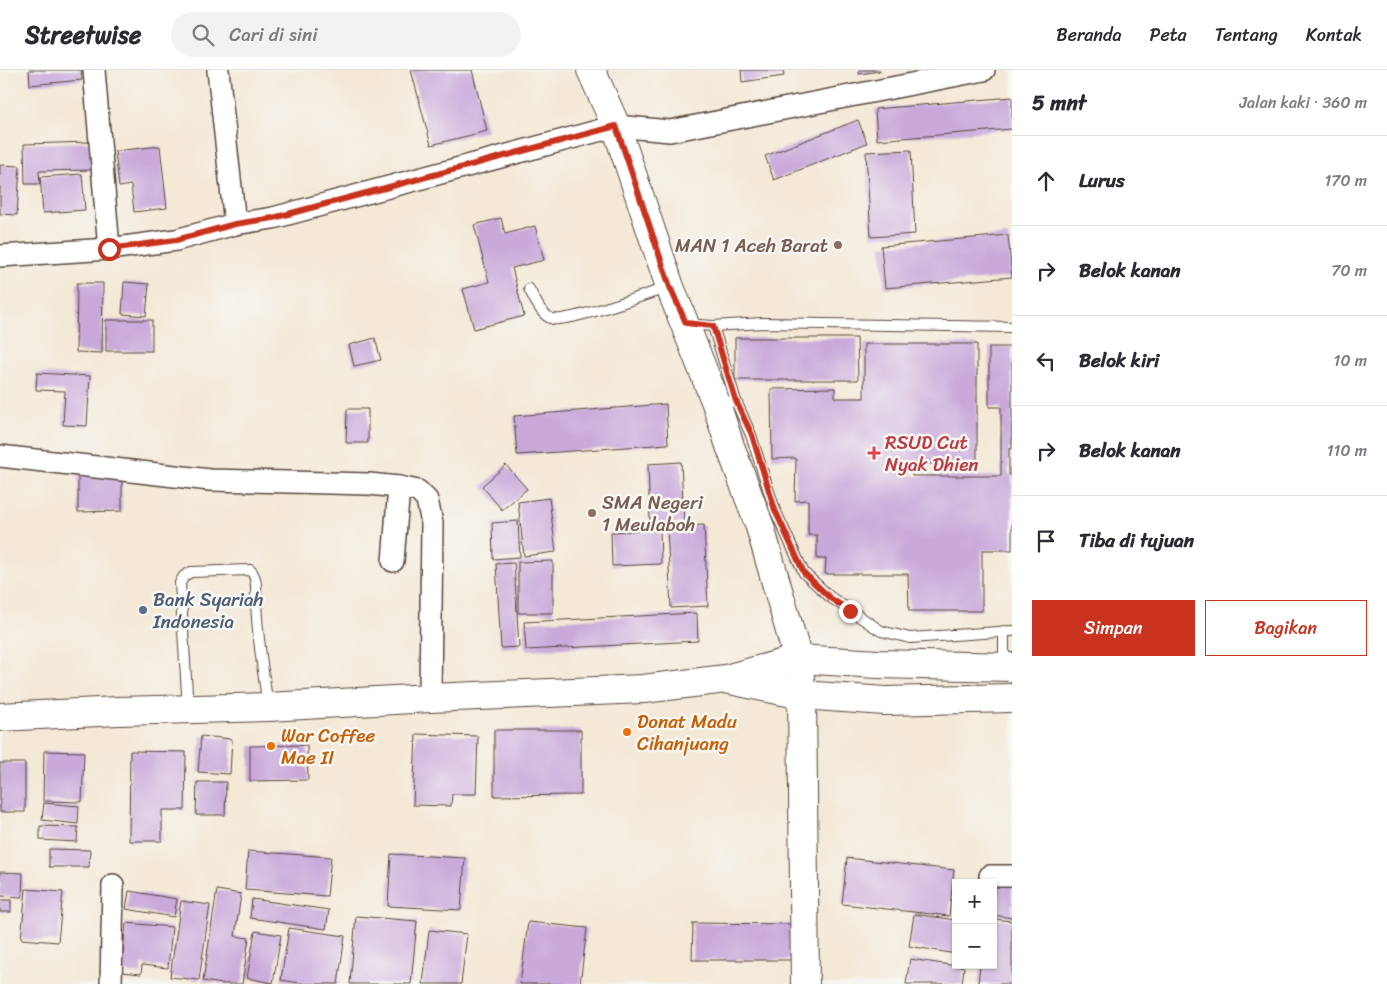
<!DOCTYPE html>
<html lang="id">
<meta charset="utf-8">
<style>
:root{--surface:#fff;--page:#f2f2f3;--text:#2b2b33;--muted:#7c7c81;--line:#e1e1e2;--accent:#c8321e}
body{margin:0;font-family:Sriracha,sans-serif;background:var(--page);color:var(--text)}
.controls{position:absolute;right:15px;bottom:15px;display:grid;overflow:hidden;border-radius:0px;box-shadow:0 1px 4px #0004}
.controls button{width:45px;height:45px;display:grid;place-items:center;padding:0;border:0;border-bottom:1px solid var(--line);background:var(--surface);color:var(--text);font:25px sans-serif}
.stop{position:absolute;width:15px;height:15px;margin:-11px;border:4px solid #c8321e;border-radius:50%;background:#fff}
.stop.end{background:#c8321e;border-color:#fff;box-shadow:0 1px 5px #0008}
.list{margin:0;padding:0;list-style:none}
h2{display:flex;justify-content:space-between;align-items:center;height:65px;margin:0;padding:0 20px;font-size:21px}
h2 small{font-size:16px;font-weight:400;color:var(--muted)}
.list li{display:grid;grid-template-columns:32px 1fr auto;gap:15px;align-items:center;box-sizing:border-box;height:90px;padding:0 20px;border-top:1px solid var(--line)}
.list b{display:block;font-size:19px;white-space:nowrap}
.list em{font-size:16px;font-style:normal;color:var(--muted)}
.actions{display:flex;gap:10px;padding:15px 20px}
.actions a{flex:1;padding:11px 0;border:1px solid var(--accent);border-radius:0px;text-align:center;font-size:18px;color:var(--accent)}
.actions .main{background:var(--accent);color:#fff}
.icon{flex:none;width:28px;height:28px;fill:none;stroke:currentColor;stroke-width:2;stroke-linecap:round;stroke-linejoin:round}
.map{position:relative;flex:none;width:1012px;height:914px;overflow:hidden}
header{display:flex;align-items:center;gap:30px;box-sizing:border-box;height:70px;padding:0 25px;background:var(--surface);border-bottom:1px solid var(--line)}
header strong{font-size:24px}
nav{display:flex;gap:28px;margin-inline-start:auto;font-size:18px}
.search{width:350px;height:45px;background:var(--page);display:flex;align-items:center;gap:12px;box-sizing:border-box;padding:0 18px;border-radius:28px;color:var(--muted);font-size:19px}
main{display:flex}
aside{flex:1;background:var(--surface)}
.map>svg:first-child{display:block}
.building{fill:#c9a8da}
.lines{fill:none;stroke-linecap:round;stroke-linejoin:round}
.lane-casing{stroke:#57463a;stroke-width:12}
.street-casing{stroke:#57463a;stroke-width:24}
.primary-casing{stroke:#57463a;stroke-width:30}
.highway-casing{stroke:#57463a;stroke-width:30}
.lane{stroke:#fff;stroke-width:10}
.street{stroke:#fff;stroke-width:21}
.primary{stroke:#fff;stroke-width:28}
.highway{stroke:#fff;stroke-width:28}
.route{stroke:#c8321e;stroke-width:6}
.education-dot{fill:#8d6e63;stroke:#f6f6f2;stroke-width:2}
.health-dot{fill:#e0444e;stroke:#f6f6f2;stroke-width:2}
.service-dot{fill:#5c6f8a;stroke:#f6f6f2;stroke-width:2}
.food-dot{fill:#e8710a;stroke:#f6f6f2;stroke-width:2}
.labels{text-anchor:middle;stroke-width:5;stroke-linejoin:round;paint-order:stroke}
.education-label{font-size:19px;fill:#785e54;stroke:#f6f6f2;text-anchor:end}
.health-label{font-size:19px;fill:#be3a42;stroke:#f6f6f2;text-anchor:start}
.service-label{font-size:19px;fill:#4e5e75;stroke:#f6f6f2;text-anchor:start}
.food-label{font-size:19px;fill:#c56008;stroke:#f6f6f2;text-anchor:start}
</style>
<header>
<strong>Streetwise</strong>
<div class="search"><svg class="icon" aria-label="search" viewBox="0 0 24 24"><circle cx="10" cy="10" r="6"/><path d="M15 15l6 6"/></svg>Cari di sini</div>
<nav><a>Beranda</a><a>Peta</a><a>Tentang</a><a>Kontak</a></nav>
</header>
<main>
<div class="map">
<svg width="1012" height="914" viewBox="0 0 1012 914">
<rect width="100%" height="100%" fill="#f6f6f2"/>
<filter id="ink" filterUnits="userSpaceOnUse"><feTurbulence type="fractalNoise" baseFrequency=".02" numOctaves="2"/><feDisplacementMap in="SourceGraphic" scale="10" xChannelSelector="R" yChannelSelector="G"/><feConvolveMatrix kernelMatrix="1 2 1 2 8 2 1 2 1" color-interpolation-filters="sRGB"/></filter>
<filter id="wash" filterUnits="userSpaceOnUse"><feTurbulence type="fractalNoise" baseFrequency=".0096" numOctaves="4" result="noise"/><feDisplacementMap in="SourceGraphic" scale="20" xChannelSelector="R" yChannelSelector="G"/><feGaussianBlur stdDeviation="1.12" result="paint"/><feColorMatrix in="noise" values="0 0 0 0 0 0 0 0 0 0 0 0 0 0 0 0 0 1.4 0 .05"/><feComposite in="paint" operator="in"/></filter>
<g filter="url(#wash)">
<rect width="100%" height="100%" fill="#f4e8d6"/>
<g id="blocks">
<g class="building">
<path d="M29,0h52l1,10 -52,5z"/>
<path d="M411,0h61l15,61 -56,14z"/>
<path d="M741,0h42l1,6 -42,6z"/>
<path d="M859,0h21v1l-21,3z"/>
<path d="M1012,27v32l-135,11 -2,-31z"/>
<path d="M858,50l9,23 -93,37 -9,-24z"/>
<path d="M91,72l1,28 -53,1 1,13h-15l-1,-40z"/>
<path d="M160,76l7,62 -33,4 -3,-27 -12,2 -4,-36z"/>
<path d="M911,80l4,84 -44,3 -5,-85z"/>
<path d="M0,95l20,1 -3,49 -17,-1z"/>
<path d="M82,104l3,36 -42,3 -3,-36z"/>
<path d="M501,148l4,16 30,-8 9,34 -32,8 12,48 -50,13 -11,-40 26,-7 -15,-57z"/>
<path d="M1008,165l4,42 -127,11 -4,-42z"/>
<path d="M124,212l25,2 -3,32 -24,-2z"/>
<path d="M77,213h26l-1,70 -26,-1z"/>
<rect x="106" y="250" width="46" height="31"/>
<path d="M375,268l6,22 -27,6 -5,-21z"/>
<path d="M735,268h122l1,42h-123z"/>
<path d="M864,274h113v120h-65v12h89v-69h-12v-60h23v102h-3v26h3v75h-30v61h-73l-1,-37h-83l1,-15h-9v-24h-9v-35l-13,1 1,-43 -24,1 -1,-70 64,-1v10h29z"/>
<path d="M37,303l53,3 -3,50 -24,-1 2,-34 -29,-1z"/>
<path d="M666,334l2,40 -151,11 -3,-39z"/>
<path d="M347,339h21v34h-22z"/>
<path d="M681,392l3,61 -34,1 -2,-60z"/>
<path d="M506,395l21,24 -25,21 -20,-24z"/>
<path d="M122,401v40l-44,1v-40z"/>
<path d="M549,428l7,54 -32,4 -6,-54z"/>
<path d="M518,451l2,36 -27,2 -1,-36z"/>
<path d="M704,455l4,81 -37,2 -4,-81z"/>
<path d="M660,460l1,34 -49,2 -1,-34z"/>
<path d="M553,491v52h-35v-51z"/>
<path d="M514,493l5,84 -18,1 -5,-84z"/>
<path d="M697,543l1,28 -172,9 -2,-28z"/>
<path d="M494,660h87v65l-87,1z"/>
<path d="M416,664l62,2 -2,58h-24l-1,12 -38,-1z"/>
<path d="M201,666l31,3 -2,35 -32,-2z"/>
<path d="M307,675l1,35 -58,1v-35z"/>
<path d="M44,681l40,1 -2,50 -39,-1z"/>
<path d="M130,681l56,1 -1,58h-23v31h-33z"/>
<rect x="0" y="693" width="25" height="49"/>
<path d="M197,712h29l-1,33h-29z"/>
<path d="M44,733l35,3 -1,18 -36,-4z"/>
<path d="M40,756l38,1 -1,15 -37,-2z"/>
<path d="M49,779l41,1 -1,17h-40z"/>
<path d="M248,781l83,6 -4,39 -82,-6z"/>
<path d="M391,784l74,4 -4,52 -73,-4z"/>
<path d="M847,788l107,12 -5,46 -107,-12z"/>
<path d="M0,802l23,1 -1,24 -22,-1z"/>
<path d="M997,809l15,3v36l-19,-3v-16z"/>
<path d="M26,819l37,3 -5,50 -37,-3z"/>
<path d="M217,820l24,4 -6,42 14,2 -7,46h-19l-20,-3z"/>
<path d="M129,821l48,8 -3,18 -48,-8z"/>
<path d="M252,829l77,11 -3,19 -76,-11z"/>
<rect x="0" y="830" width="11" height="12"/>
<path d="M181,831l29,4 -11,75 -29,-3z"/>
<path d="M914,844l42,6v34l-47,-8z"/>
<path d="M356,846l61,5 -6,63h-61z"/>
<path d="M993,849l19,2v63h-34l2,-19h13z"/>
<path d="M528,852l59,6 -7,56h-60z"/>
<path d="M126,853l46,4 -4,41 -26,-3 -1,9 -20,-2z"/>
<path d="M693,853l100,1 -1,36h-100z"/>
<path d="M289,858l56,8 -7,48h-32l-25,-4z"/>
<path d="M429,860l38,4 -6,50h-38z"/>
<path d="M255,861l26,4 -8,48 -26,-5z"/>
<path d="M910,889l54,8 -2,17h-56z"/>
</g>
</g>
</g>
<g filter="url(#ink)">
<use href="#blocks" fill-opacity="0" stroke="#57463a" stroke-width="1"/>
<g class="lines">
<defs>
<g id="lane">
<path d="M529,219c6,10 12,27 24,30 17,3 95,-25 116,-32"/>
<path d="M687,254l26,2 50,-3 249,4"/>
<path d="M713,256l23,75"/>
<path d="M717,333l19,-2 15,34 24,75 29,63 26,24 51,34 29,7 102,-7"/>
<path d="M1004,595v-34"/>
<path d="M188,639l-8,-126 4,-7 7,-4 59,-2c8,7 6,21 6,30 1,36 7,71 12,106"/>
</g>
<g id="street">
<path d="M94,0l15,179"/>
<path d="M218,0l17,154"/>
<path d="M0,186l109,-7 67,-9 59,-16 38,-6 343,-92 54,5 314,-61"/>
<path d="M0,386l210,24 159,4 30,3 19,4 9,9 5,23 -2,175"/>
<path d="M393,491l6,-74"/>
<path d="M990,806h22"/>
<path d="M111,914l2,-99"/>
</g>
<path id="primary" d="M591,0l25,56 54,161 46,116 14,43 30,81 38,132 4,36"/>
<g id="highway">
<path d="M730,610l72,15 83,6 127,-3"/>
<path d="M802,625l3,289"/>
<path d="M0,647l118,-6 150,-4 162,-9 213,-9 83,-10 72,-20 80,5 134,3"/>
</g>
</defs>
<use href="#lane" class="lane-casing"/>
<use href="#street" class="street-casing"/>
<use href="#primary" class="primary-casing"/>
<use href="#highway" class="highway-casing"/>
<use href="#lane" class="lane"/>
<use href="#street" class="street"/>
<use href="#primary" class="primary"/>
<use href="#highway" class="highway"/>
</g>
</g>
<g class="lines" filter="url(#ink)">
<path class="route" d="M109,179l67,-9 59,-16 38,-6 343,-92 54,161 16,36 27,3 23,75 16,34 23,75 29,63 26,25 20,13"/>
</g>
<g class="education-dot">
<circle cx="838" cy="175" r="5"/>
<circle cx="592" cy="443" r="5"/>
</g>
<path class="health-dot" d="M871.5 375.5h5v5h5v5h-5v5h-5v-5h-5v-5h5z"/>
<circle class="service-dot" cx="143" cy="540" r="5"/>
<g class="food-dot">
<circle cx="627" cy="662" r="5"/>
<circle cx="271" cy="676" r="5"/>
</g>
<g class="labels">
<g class="education-label">
<text x="828" y="182">MAN 1 Aceh Barat</text>
<text x="602" y="439" text-anchor="start">SMA Negeri<tspan x="602" dy="22">1 Meulaboh</tspan></text>
</g>
<g class="health-label">
<text x="885" y="379">RSUD Cut<tspan x="885" dy="22">Nyak Dhien</tspan></text>
</g>
<g class="service-label">
<text x="153" y="536">Bank Syariah<tspan x="153" dy="22">Indonesia</tspan></text>
</g>
<g class="food-label">
<text x="637" y="658">Donat Madu<tspan x="637" dy="22">Cihanjuang</tspan></text>
<text x="281" y="672">War Coffee<tspan x="281" dy="22">Mae II</tspan></text>
</g>
</g>
</svg>
<div class="controls">
<button>+</button>
<button>−</button>
</div>
<div class="stop" style="left:109px;top:179px"></div>
<div class="stop end" style="left:850px;top:541px"></div>
</div>
<aside>
<h2>5 mnt<small>Jalan kaki · 360 m</small></h2>
<ul class="list">
<li><svg class="icon" aria-label="ahead" viewBox="0 0 24 24"><path d="M12 20V5M6 11l6-6 6 6"/></svg><div><b>Lurus</b></div><em>170 m</em></li>
<li><svg class="icon" aria-label="right" viewBox="0 0 24 24"><path d="M7 20v-9h11M14 6l5 5-5 5"/></svg><div><b>Belok kanan</b></div><em>70 m</em></li>
<li><svg class="icon" aria-label="left" viewBox="0 0 24 24"><path d="M17 20v-9H6M10 6l-5 5 5 5"/></svg><div><b>Belok kiri</b></div><em>10 m</em></li>
<li><svg class="icon" aria-label="right" viewBox="0 0 24 24"><path d="M7 20v-9h11M14 6l5 5-5 5"/></svg><div><b>Belok kanan</b></div><em>110 m</em></li>
<li><svg class="icon" aria-label="arrive" viewBox="0 0 24 24"><path d="M6 21V4h12l-3 4 3 4H6"/></svg><div><b>Tiba di tujuan</b></div></li>
</ul>
<div class="actions"><a class="main">Simpan</a><a>Bagikan</a></div>
</aside>
</main>
